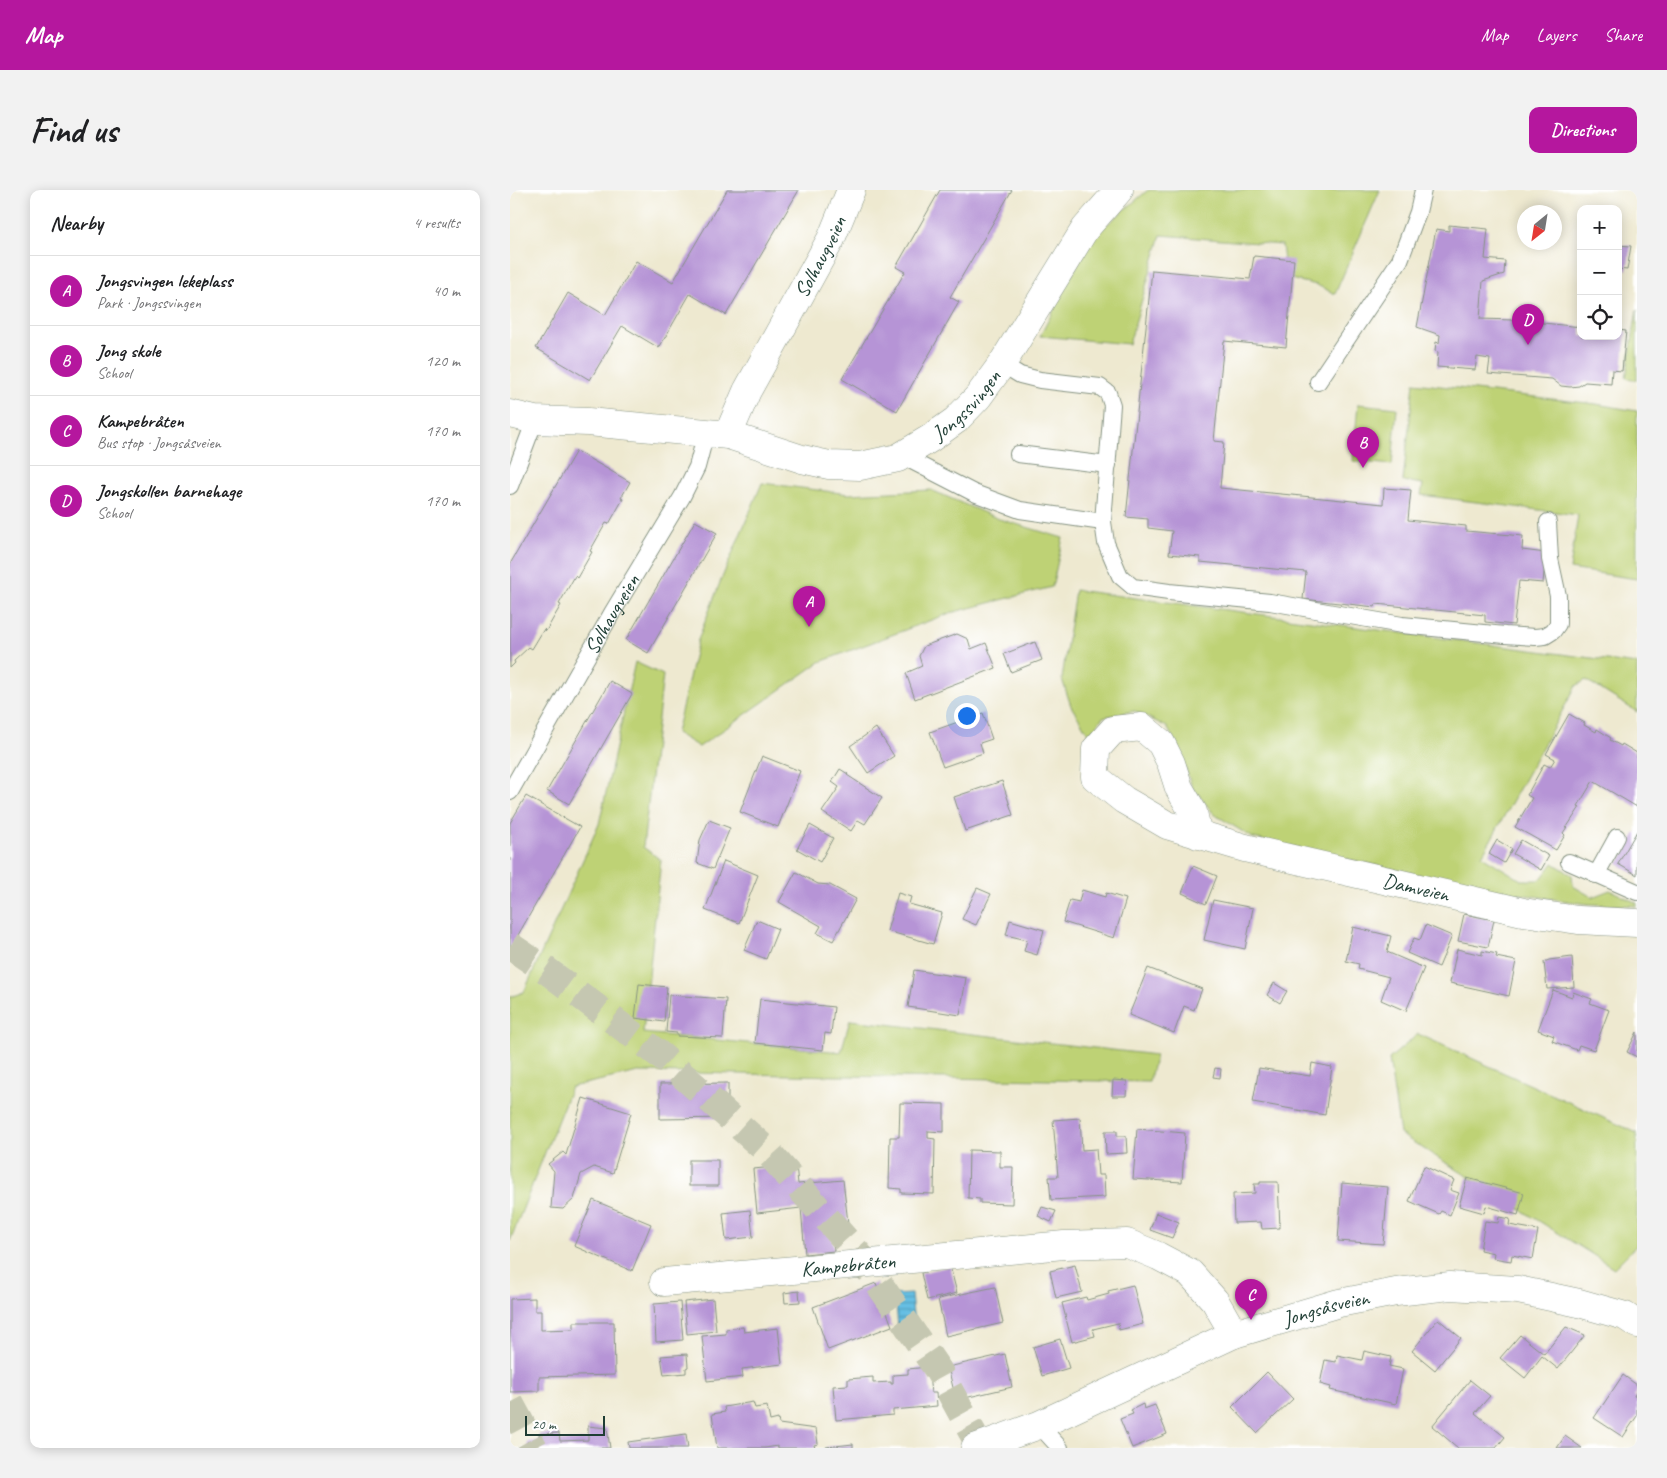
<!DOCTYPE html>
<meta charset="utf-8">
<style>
:root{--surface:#fff;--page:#f2f2f2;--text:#202124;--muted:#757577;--line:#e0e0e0;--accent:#b5179e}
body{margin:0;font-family:Caveat,sans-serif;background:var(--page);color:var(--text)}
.controls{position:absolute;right:15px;top:15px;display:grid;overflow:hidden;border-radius:10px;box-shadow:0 2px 12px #0003}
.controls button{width:45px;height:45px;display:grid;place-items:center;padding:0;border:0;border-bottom:1px solid var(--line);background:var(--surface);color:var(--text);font:25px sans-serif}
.compass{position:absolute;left:1007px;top:15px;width:45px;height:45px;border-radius:50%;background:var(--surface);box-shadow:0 2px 12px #0003;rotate:210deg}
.scale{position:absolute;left:15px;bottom:12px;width:80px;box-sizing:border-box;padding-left:5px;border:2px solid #1f3d34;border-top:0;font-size:14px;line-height:18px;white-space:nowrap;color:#1f3d34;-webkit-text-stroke:4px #fff;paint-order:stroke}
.you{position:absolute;left:456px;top:525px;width:18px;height:18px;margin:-12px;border:4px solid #fff;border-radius:50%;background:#1a73e8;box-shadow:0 0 0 8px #1a73e833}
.badge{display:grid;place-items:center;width:32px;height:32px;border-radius:50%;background:var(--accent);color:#fff;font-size:16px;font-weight:700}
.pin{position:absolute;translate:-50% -41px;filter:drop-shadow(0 1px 2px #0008)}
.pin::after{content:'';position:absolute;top:26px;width:18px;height:15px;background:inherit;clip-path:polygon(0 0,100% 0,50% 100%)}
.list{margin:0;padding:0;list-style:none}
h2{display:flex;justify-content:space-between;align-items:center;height:65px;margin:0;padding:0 20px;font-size:21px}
h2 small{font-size:16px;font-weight:400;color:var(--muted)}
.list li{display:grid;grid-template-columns:32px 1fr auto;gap:15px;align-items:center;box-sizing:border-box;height:70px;padding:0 20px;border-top:1px solid var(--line)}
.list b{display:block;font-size:19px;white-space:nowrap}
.list p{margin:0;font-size:16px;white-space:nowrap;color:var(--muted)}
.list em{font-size:16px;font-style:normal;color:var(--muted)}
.icon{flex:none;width:28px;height:28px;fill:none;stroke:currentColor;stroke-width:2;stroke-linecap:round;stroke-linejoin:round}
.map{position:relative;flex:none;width:1127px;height:1258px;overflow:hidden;border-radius:10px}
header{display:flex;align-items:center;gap:30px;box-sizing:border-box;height:70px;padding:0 25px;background:var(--accent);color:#fff}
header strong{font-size:24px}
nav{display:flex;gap:28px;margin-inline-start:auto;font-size:18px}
.intro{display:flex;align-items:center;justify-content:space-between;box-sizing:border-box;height:120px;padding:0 30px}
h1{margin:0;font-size:35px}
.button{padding:12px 22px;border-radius:10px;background:var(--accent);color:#fff;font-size:18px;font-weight:700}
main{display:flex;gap:30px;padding:0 30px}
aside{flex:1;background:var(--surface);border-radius:10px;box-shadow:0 2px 12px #0003}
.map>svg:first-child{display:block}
.green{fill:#bed275;stroke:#6e8854}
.water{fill:url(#water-rules);stroke:#427e8c}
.building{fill:#b694d6}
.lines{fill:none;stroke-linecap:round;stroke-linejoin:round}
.highway-tunnel{stroke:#c5c7b1;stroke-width:28;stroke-dasharray:28 14;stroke-linecap:butt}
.lane-casing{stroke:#869382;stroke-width:18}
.street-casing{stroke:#869382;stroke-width:29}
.lane{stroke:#fff;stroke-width:16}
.street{stroke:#fff;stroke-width:28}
.labels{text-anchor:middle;stroke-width:5;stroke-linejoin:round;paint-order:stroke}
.street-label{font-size:21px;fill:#1f3d34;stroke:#fff}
</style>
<header>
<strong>Map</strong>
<nav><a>Map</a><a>Layers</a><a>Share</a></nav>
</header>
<div class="intro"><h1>Find us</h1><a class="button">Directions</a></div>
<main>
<aside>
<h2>Nearby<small>4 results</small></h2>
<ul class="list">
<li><span class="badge">A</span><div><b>Jongsvingen lekeplass</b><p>Park · Jongssvingen</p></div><em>40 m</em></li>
<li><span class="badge">B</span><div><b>Jong skole</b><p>School</p></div><em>120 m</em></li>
<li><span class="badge">C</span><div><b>Kampebråten</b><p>Bus stop · Jongsåsveien</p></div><em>170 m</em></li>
<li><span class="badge">D</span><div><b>Jongskollen barnehage</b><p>School</p></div><em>170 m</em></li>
</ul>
</aside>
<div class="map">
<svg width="1127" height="1258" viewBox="0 0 1127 1258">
<defs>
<pattern id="water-rules" width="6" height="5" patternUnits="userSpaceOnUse" patternTransform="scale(1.25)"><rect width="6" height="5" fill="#66bfe4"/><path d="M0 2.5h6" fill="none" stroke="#539cba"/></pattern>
</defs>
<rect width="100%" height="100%" fill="#fff"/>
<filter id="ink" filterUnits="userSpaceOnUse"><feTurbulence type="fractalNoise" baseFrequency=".02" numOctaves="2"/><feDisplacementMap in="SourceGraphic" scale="10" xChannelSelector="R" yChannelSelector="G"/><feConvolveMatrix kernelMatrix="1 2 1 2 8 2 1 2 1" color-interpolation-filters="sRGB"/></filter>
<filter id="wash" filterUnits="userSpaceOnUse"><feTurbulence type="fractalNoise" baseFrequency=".0096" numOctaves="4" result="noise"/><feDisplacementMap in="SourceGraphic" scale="20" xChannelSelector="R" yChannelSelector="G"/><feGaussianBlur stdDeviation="1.12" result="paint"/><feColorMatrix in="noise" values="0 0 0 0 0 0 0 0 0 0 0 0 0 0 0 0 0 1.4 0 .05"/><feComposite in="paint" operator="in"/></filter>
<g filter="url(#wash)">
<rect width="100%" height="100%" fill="#eee9d0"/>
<g class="green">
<path d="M638,0h232l-45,104 -18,-9 -31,-7 -4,-33 -121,-10 -32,109 -89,-8 52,-99z"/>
<path d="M1127,120v70l-11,-2z"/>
<path d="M904,193l182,21 41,7v168l-67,-10 8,-54 -157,-20 2,-11 -20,-3z"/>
<path d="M848,214l39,4 -5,57 -39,-4z"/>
<path d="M252,293l87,11 82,-4 68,29 64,19 -11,49 -102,26 -130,49 -121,85 -23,-14 22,-93 21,-55z"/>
<path d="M565,400l562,74v48l-51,-32 -10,6 -94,170 39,24h19l13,-17 19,12 1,11 19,11 18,-7 27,13v3l-49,-2 -105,-15 -230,-51 -39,-24 -22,-27 -14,-40 -11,-20 -32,-16 -32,6 -14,18 -18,-29 -9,-27z"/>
<path d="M125,472l28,13 -20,172 18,13 -18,173 198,19 9,-32 306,35 -7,27 -511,-10 -67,15 -61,154v-244l14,-5 75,-168z"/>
<path d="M908,844l219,99v112l-23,23 -214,-134 -11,-75z"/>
</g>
<path class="water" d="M401,1104l3,31 -16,2 -3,-32z"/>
<g id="blocks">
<g class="building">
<path d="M217,0h72l-73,125 -36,-21 -31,54 -37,-22 -32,54 -54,-32 32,-55 37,22 31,-54 37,21z"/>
<path d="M430,0h72l-62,107 9,5 -62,109 -55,-32 63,-107 -9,-5z"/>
<path d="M939,35l39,4 -3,30 20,2 -1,13 -21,7 -3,38 33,1 9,-15 13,1 -1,16 47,5v9h37v-6l8,1 -4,40 -10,-1 -1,14 -26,-2 -6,4 -9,1 -9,-1 -9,-7 -64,-5 2,-15 -13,-2 -2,13 -38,-3 1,-15 -3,-1 1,-9 3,1 1,-8 -23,-8 19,-98 13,2z"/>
<path d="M1021,52h14v3z"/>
<path d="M1108,55l13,1 -4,24 -9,-1z"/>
<path d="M744,66l40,4 -8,87 -62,-6 -10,100 10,1 -4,46 163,16 1,-16 27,2 -3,30 58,6v5l57,5 -1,14 24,3 -3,30 -24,-2 -5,44 -29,-3v-7l-109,-11 -1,3 -72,-8 3,-27 -106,-10v-5l-31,-3 3,-23 -24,-3v-9l-22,-2 26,-247 98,9z"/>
<path d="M66,261l54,31 -9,16 2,1 -14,25 -3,-1 -16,28 2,1 -15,26 -2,-2 -16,28 2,1 -15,26 -2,-2 -12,20 -3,-2 -15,14 1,2 -5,5v-104z"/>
<path d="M185,331l22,12 -69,120 -22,-13z"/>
<path d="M447,444l11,5 3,10 15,-6 10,25 -81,31 -9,-26 16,-7 -3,-10 5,-10z"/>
<path d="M525,452l7,18 -31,12 -7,-18z"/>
<path d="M100,491l22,13 -63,110 -22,-13z"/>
<path d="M473,523l9,26 -12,4 3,10 -40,14 -13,-35z"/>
<path d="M1059,524l16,9 -1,2 12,7 1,-3 14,9 -1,2 11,6 1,-2 15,9v54l-44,-26 -15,25 2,1 -17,26 2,2 -9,15 -41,-23 17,-29 -5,-3 17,-31 6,3 5,-8 -9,-5z"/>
<path d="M366,538l18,28 -26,17 -18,-27z"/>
<path d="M252,566l38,15 -22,56 -38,-15z"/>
<path d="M330,579l8,5 -1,1 35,23 -17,26 -7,-4 -7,11 -29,-19 17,-25 -7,-5z"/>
<path d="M492,591l11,34 -48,16 -11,-34z"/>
<path d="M16,606l54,31 -70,122v-126z"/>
<path d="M199,630l21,8 -17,41 -16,-6 3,-23z"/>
<path d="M300,635l23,13 -13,24 -23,-13z"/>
<path d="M1127,641v44l-19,-11z"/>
<path d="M987,650l15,9 -8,14 -15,-9z"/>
<path d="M1011,650l28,16 -8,14 -28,-16z"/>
<path d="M214,671l34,14 -19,48 -34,-13z"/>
<path d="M683,676l24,10 -11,28 -24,-11z"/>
<path d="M286,682l22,12 12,1 26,14 -23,42 -16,-8 4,-7 -42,-24z"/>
<path d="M467,698l14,6 -15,31 -14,-6z"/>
<path d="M572,700l23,7 1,-4 20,6 -12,39 -51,-16 7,-22 9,2z"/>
<path d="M388,703l13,4 -2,7 33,9 -9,31 -46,-13z"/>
<path d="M703,710l40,8 -8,41 -41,-9z"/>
<path d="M954,724l30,6 -6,27 -30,-6z"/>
<path d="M247,730l21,9 -12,30 -22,-9z"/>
<path d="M500,730l34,10 -7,25 -13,-4 3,-11 -21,-5z"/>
<path d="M916,735l26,11 -13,31 -32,-14 7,-15 6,2z"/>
<path d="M843,737l38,9 -4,16 37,16 -18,43 -25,-11 8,-23 -31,-8 1,-5 -13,-3z"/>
<path d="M947,759l25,6v-4l15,3 -1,3 20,4 -7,35 -59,-13z"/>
<path d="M1062,767l2,30 -27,2 -3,-27 5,-2z"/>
<path d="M638,778l54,21 -8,21 -10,-4 -10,27 -45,-18z"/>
<path d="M404,780l52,8 -6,37 -52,-8z"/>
<path d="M764,793l13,8 -7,12 -13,-8z"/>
<path d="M129,794l28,3 -3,35 -29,-4z"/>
<path d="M1043,800l19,7 1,-5 19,7 -2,4 19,7 -15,40 -15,-5 -2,5 -25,-9 2,-5 -16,-6z"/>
<path d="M159,805l57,4 -3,39 -46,-2v-3l-11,-1z"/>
<path d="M250,809l74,8 -3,27 -6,-1 -2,17 -68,-7z"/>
<path d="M1127,842v25l-10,-5z"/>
<path d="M802,873l20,4 -7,48 -72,-13 6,-34 51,8z"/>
<path d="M705,878l6,1 -1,9 -7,-1z"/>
<path d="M603,890l14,1 -1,15h-14z"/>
<path d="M218,893v35l-68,1v-35z"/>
<path d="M73,908l48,15 -18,60 -19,-6 -13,7 -7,25 -11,10 -12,-1 3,-37 -6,-7 15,-12 3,3z"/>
<path d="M390,913l44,1v28l-16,-1v7l7,1 -1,55 -33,-1v-4l-12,-1 1,-51h9z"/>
<path d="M570,928l2,32 14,-1 2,26h6l1,22 -54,3 -2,-23h9l-5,-57z"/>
<path d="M627,939l48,4 -3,49 -49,-3z"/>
<path d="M595,941h12v5h9l1,17 -21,1z"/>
<path d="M459,960l31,1v16h13l-1,37 -32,-1v-4l-12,-1z"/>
<rect x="179" y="970" width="29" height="26"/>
<path d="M286,975l2,19 45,-4 5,43 -17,1 3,27 -29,3 -4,-46 -44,5 -4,-44z"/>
<path d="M914,976l30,14 -4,10 9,3 -9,22 -9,-4 -2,3 -30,-13z"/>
<path d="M957,988l57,15 -6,22 -32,-9 -2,7 -25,-7z"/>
<path d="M750,992h18l2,46 -18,1 -1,-7 -27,1 -1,-29 22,-1 -1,-9h6z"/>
<path d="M832,993l46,4 -5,57 -45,-3z"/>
<path d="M83,1010l58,24 -19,47 -58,-25z"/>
<path d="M532,1017l14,4 -5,11 -13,-6z"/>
<path d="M240,1020l3,27 -27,3 -3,-27z"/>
<path d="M646,1023l23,9 -7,16 -22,-8z"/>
<path d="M989,1027l11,2 -1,6 29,5 -5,29 -21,-4 -1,6 -18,-3 1,-5 -14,-3 5,-29 13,2z"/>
<path d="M565,1075l7,27 -26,6 -6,-27z"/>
<path d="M440,1076l7,27 -30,7 -6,-27z"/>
<path d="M366,1093l16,43 -64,24 -15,-43z"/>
<path d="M623,1095l10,39 -24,6 -1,-7 -25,6 2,7 -23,6 -10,-39 24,-6 1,3 22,-6 -1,-3z"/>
<path d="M485,1097l8,36 -57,13 -8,-37z"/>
<path d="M289,1101l1,11 -15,1 -1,-10z"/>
<path d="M25,1108v13h6v19l33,-1v-7h40l1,53 -76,2v14l-29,1v-93z"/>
<path d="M203,1109l3,32 -29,3 -3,-32z"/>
<path d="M170,1112l3,38 -27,2 -2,-38z"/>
<path d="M928,1129l23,19 -26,32 -23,-19z"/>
<path d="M233,1137l1,5 34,-4 4,36 -40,5 1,8 -36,4 -5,-45 24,-2v-5z"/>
<path d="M1056,1137l19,8 -27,34 -16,-13 -17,22 -25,-20 20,-23 24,19z"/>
<path d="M550,1149l9,29 -27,8 -9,-29z"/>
<path d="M854,1161l27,6 -2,9 14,3 -7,35 -66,-14 1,-3 -11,-3 5,-24 11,2 1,-7 25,5z"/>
<path d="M177,1164l1,13 -2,1v5l-22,2 -3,-19z"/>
<path d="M495,1164l7,33 -56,13 -8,-33z"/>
<path d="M418,1177l3,26h5l1,13 -44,4v5l-57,5 -3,-34 15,-1v-6l25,-2v6l18,-1v2h2v-9l15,-1v-5z"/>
<path d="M757,1182l26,27 -36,34 -25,-26z"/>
<path d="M1113,1185l14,10v6l-3,5 3,2v18l-14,21 -29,-19z"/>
<path d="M960,1190l20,16 -15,17 30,24 -9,11h-38l-26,-22z"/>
<path d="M243,1212l2,6 12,-2 3,15 8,-2 1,5 37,5 2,15 -4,1 1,3h-37v-2l-13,2h-48l-5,-34 13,-2 -1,-5z"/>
<path d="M633,1214l1,5 11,-4 12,29 -35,14 -12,-29 13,-5 -2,-4z"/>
<path d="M78,1236l19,2 3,20h-82l-1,-6 12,-1v-7l20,-1 1,8 28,-1z"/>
<path d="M176,1244l2,14h-59l-1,-6z"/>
<path d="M1055,1246l17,12h-25z"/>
<path d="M343,1254v4h-27v-1z"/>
</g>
</g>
</g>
<g filter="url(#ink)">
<use href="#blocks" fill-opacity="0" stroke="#869382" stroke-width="1"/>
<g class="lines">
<g class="highway-tunnel">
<path d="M0,756l36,24 114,85 106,95 94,106 78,114 43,78"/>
<path d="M0,1213l24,45"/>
</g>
<defs>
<g id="lane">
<path d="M492,174l18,11 20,5 60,7 8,6 4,12 -9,117 3,21 14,33 13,11 36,5 101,10 132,23 103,10 30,2 10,-1 8,-5 5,-7v-28l-8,-37 -2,-37"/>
<path d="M808,192l82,-122 18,-48 5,-22"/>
<path d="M508,264l90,11"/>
<path d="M392,266l72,37 46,17 83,12"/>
<path d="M0,296l25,-66"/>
<path id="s1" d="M0,602l102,-179 70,-116 15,-30 9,-34"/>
<path d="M1059,672l68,30"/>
<path d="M1086,685l21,-38"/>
<path d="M529,1235l21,23"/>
</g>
<g id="street">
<path id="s2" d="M0,224l25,6 53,2 140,13 74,24 27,6 31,1 38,-8 33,-20 25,-18 22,-23 24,-33 83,-135 34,-39"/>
<path id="s3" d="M218,245l19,-44 84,-152 20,-49"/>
<path id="s4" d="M688,645l-5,-23 -14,-24 -8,-25 -10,-20 -19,-16 -29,3 -17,19 -1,28 29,23 43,25 78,23 278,64 55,8 59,3"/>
<path id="s5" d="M154,1092l400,-37 63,-2 31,13 32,17 25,28 19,33"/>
<path id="s6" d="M465,1258l64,-23 195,-91 105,-31 57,-11 54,-6 68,4 61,13 46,13 12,8"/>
</g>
</defs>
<use href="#lane" class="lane-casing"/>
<use href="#street" class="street-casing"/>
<use href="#lane" class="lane"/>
<use href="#street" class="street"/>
</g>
</g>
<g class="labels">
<g class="street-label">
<text dy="7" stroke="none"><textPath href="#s3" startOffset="201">Solhaugveien</textPath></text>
<text dy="7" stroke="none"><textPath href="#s2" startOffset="482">Jongssvingen</textPath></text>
<text dy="7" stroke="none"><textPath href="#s1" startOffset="205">Solhaugveien</textPath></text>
<text dy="7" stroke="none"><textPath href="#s4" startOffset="551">Damveien</textPath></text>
<text dy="7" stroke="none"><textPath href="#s5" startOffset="185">Kampebråten</textPath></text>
<text dy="7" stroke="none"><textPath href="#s6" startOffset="379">Jongsåsveien</textPath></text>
</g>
</g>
</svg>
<div class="controls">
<button>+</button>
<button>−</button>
<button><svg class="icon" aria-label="locate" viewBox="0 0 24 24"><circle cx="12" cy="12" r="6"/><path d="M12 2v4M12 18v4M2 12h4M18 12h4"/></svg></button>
</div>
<svg class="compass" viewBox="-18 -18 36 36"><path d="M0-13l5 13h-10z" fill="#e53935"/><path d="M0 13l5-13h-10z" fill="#757577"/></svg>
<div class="scale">20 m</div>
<div class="you"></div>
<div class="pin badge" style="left:299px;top:437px">A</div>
<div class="pin badge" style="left:853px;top:278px">B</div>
<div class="pin badge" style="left:741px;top:1130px">C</div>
<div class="pin badge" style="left:1018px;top:155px">D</div>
</div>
</main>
